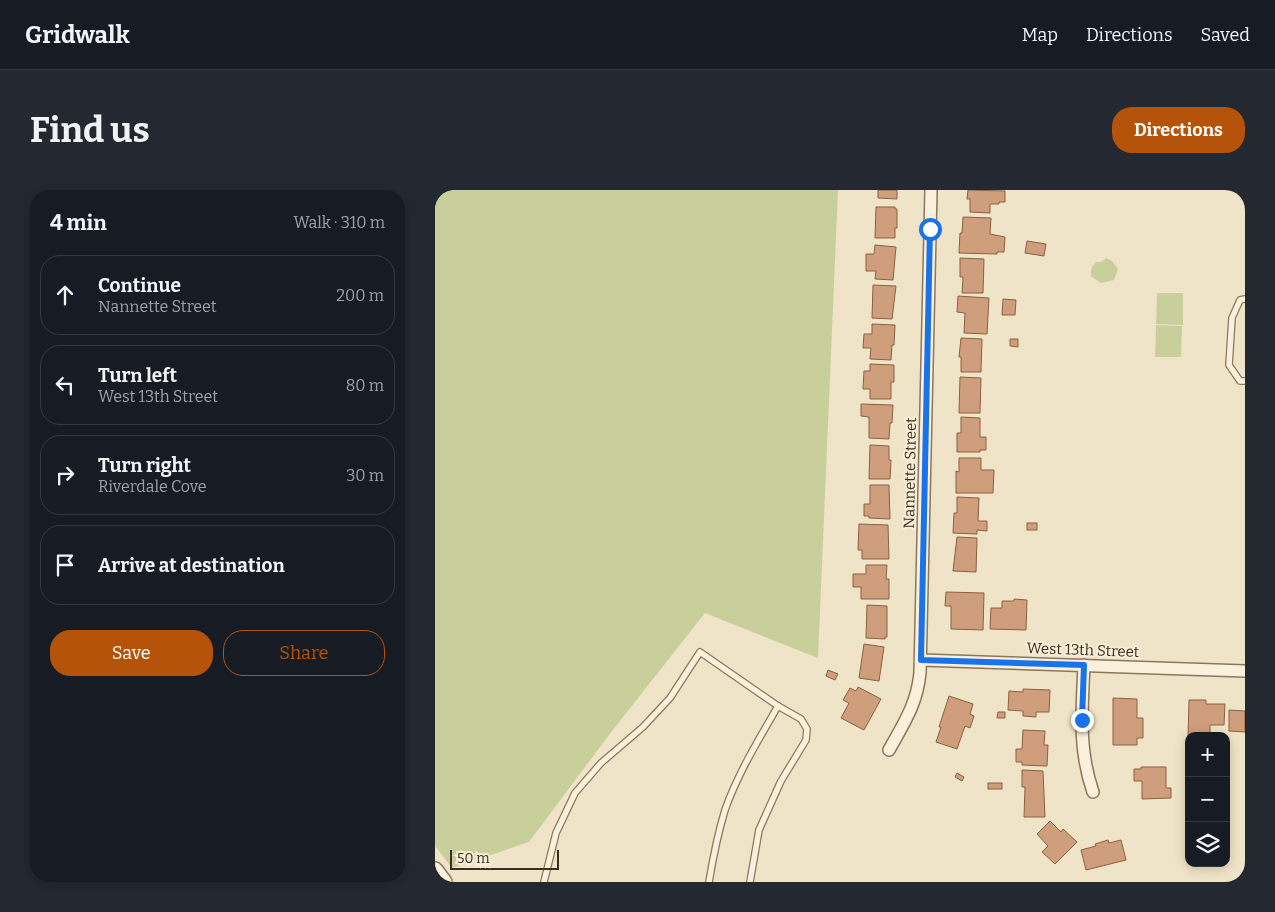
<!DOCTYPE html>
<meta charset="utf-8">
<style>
:root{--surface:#171b24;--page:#242831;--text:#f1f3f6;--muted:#9ea1a6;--line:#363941;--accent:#b45309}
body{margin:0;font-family:Bitter,serif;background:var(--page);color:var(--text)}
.controls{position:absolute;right:15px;bottom:15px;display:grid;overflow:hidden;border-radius:10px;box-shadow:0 2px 12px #0003}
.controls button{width:45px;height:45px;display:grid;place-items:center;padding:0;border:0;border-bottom:1px solid var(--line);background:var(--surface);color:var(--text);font:25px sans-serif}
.scale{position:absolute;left:15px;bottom:12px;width:109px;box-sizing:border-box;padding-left:5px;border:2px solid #3d2e20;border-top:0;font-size:14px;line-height:18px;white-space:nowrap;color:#3d2e20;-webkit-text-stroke:4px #f7eed8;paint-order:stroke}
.stop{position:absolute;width:15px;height:15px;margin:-11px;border:4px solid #1a73e8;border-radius:50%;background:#fff}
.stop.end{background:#1a73e8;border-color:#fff;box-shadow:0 1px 5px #0008}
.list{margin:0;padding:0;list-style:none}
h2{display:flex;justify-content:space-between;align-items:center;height:65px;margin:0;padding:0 20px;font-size:21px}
h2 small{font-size:16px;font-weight:400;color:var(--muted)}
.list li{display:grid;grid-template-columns:32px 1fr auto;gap:15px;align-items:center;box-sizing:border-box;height:80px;margin:0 10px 10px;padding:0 10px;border:1px solid var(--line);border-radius:20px}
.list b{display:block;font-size:19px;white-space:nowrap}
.list p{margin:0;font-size:16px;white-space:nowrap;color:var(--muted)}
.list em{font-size:16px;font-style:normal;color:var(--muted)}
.actions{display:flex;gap:10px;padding:15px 20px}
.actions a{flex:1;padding:11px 0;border:1px solid var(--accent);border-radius:20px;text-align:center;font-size:18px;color:var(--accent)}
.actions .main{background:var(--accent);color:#fff}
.icon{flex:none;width:28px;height:28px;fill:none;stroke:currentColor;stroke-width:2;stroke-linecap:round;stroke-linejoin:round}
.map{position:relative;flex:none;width:810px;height:692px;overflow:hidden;border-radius:20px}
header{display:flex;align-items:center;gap:30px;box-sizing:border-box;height:70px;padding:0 25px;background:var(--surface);border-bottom:1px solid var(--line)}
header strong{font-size:24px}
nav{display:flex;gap:28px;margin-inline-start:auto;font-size:18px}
.intro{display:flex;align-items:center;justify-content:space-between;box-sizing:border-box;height:120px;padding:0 30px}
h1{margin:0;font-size:35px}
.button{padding:12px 22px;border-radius:20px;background:var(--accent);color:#fff;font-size:18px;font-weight:700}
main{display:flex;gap:30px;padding:0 30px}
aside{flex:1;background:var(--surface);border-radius:20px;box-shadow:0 2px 12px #0003}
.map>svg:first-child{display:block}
.green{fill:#c9cf9b}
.building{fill:#cf9f7d;stroke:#8d5f41}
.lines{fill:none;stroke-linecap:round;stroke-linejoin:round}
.service-casing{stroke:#8d765c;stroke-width:8}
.minor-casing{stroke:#8d765c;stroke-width:14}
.tertiary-casing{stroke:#8d765c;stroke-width:18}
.service{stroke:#faf1dc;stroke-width:5.5}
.minor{stroke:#faf1dc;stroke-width:11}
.tertiary{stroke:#faf1dc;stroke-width:15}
.route{stroke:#1a73e8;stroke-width:6}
.labels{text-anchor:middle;stroke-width:4;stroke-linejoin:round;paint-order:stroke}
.street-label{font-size:15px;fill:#3d2e20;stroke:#f7eed8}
</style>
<header>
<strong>Gridwalk</strong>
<nav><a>Map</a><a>Directions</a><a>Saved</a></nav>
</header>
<div class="intro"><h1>Find us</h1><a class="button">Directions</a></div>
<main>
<aside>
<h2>4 min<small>Walk · 310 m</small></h2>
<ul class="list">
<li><svg class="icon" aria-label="ahead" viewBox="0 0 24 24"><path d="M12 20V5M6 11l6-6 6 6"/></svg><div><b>Continue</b><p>Nannette Street</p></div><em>200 m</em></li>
<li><svg class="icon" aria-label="left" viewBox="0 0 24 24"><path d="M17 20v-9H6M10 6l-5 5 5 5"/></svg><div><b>Turn left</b><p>West 13th Street</p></div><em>80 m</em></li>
<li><svg class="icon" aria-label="right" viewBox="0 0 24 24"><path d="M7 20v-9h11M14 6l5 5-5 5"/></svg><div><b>Turn right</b><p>Riverdale Cove</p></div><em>30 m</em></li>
<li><svg class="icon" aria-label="arrive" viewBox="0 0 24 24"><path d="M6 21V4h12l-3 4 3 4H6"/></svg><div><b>Arrive at destination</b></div></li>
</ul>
<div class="actions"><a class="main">Save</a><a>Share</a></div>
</aside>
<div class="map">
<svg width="810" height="692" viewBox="0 0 810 692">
<rect width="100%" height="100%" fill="#f0e4c8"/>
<g class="green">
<path d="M0,0h403l-20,468 -113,-45 -93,118 -83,111 -77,26 -17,-22z"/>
<path d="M671,68l6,3 6,8 -4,11 -13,3 -10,-7c0,-7 0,-9 5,-14h5z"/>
<path d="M722,103h26v32l-27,-1z"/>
<path d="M721,135l26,1 -1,31h-26z"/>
</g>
<g class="building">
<path d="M443,0h19v9l-19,-1z"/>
<path d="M533,0l37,1v11h-6v2h-9v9l-20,-1v-13h-3z"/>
<path d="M441,17h19v2h2v19h-2v10h-20z"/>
<path d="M528,27l28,1 -1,16 15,3 -1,15h-7v2l-38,-1 1,-20h2z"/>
<path d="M592,51l19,3 -2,12 -19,-3z"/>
<path d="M440,55l21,2 -3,33 -18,-1 1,-8h-10v-17h8z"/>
<path d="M525,68l24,1 -1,34h-21l1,-16h-3z"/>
<path d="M438,95l23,1 -4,33 -20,-1z"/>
<path d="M523,106l31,2 -2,36 -23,-1 1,-20 -8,-1z"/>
<path d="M568,109l13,1 -1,15h-13z"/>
<path d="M437,134l23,1 -1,20h-2l-1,15 -21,-1 1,-11h-8l1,-14h8z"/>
<path d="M526,148l21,1 -1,33h-20v-15h-2z"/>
<path d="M575,149h8v8l-8,-1z"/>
<path d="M435,174l24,1v17h-3v17h-21v-10h-7l1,-18h6z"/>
<path d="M525,187l21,1 -1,35h-21z"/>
<path d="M426,214l32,1 -1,18h-2l-1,16 -20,-1v-21l-8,-1z"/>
<path d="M526,227l19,1v19h6v13h-6v2h-23v-19h4z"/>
<path d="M435,255l19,1v14h2l-1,19h-21z"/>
<path d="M524,268h22v12h13l-1,23h-37v-22l3,1z"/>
<path d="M435,295h19l1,34 -21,-1v-2h-5v-12h6z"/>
<path d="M522,307l22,1 -1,23h9v10l-10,-1v4l-24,-1 1,-20h3z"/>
<rect x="592" y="333" width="10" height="7"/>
<path d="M424,334l29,1 1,34h-27v-9h-4z"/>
<path d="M522,347l20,1 -1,34 -23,-1z"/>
<path d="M431,375h21l-1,14h3v20h-28v-12h-8v-13h13z"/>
<path d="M511,402l38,1 -1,37 -32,-1v-23h-6z"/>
<path d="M579,409l13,1 -1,30 -36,-1 1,-21h11v-7h12z"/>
<path d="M432,415l20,1v31h-2v2l-19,-1z"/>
<path d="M429,454l20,3 -5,34 -20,-3z"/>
<path d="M393,480l10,4 -3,6 -9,-4z"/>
<path d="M423,497l23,12 -17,31 -23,-12 8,-15 -6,-3 7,-12 6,3z"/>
<path d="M588,499l27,1 -1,22h-13v5l-13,-1v-5l-15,-1 1,-19 14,1z"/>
<path d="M514,506l24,8 -3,10 4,2 -4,12 -5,-2 -8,23 -21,-7 5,-15h-2z"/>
<path d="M678,508l24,1v19h6v20h-6v7h-24z"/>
<path d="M754,510h17v4h19l-1,21h-14v11h-21l-1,2z"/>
<path d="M794,520l16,1v21l-16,-1z"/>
<path d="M563,522h7v6h-8z"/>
<path d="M588,540l22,1 -1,14h4l-1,21 -25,-1v-3h-6v-13h6z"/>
<path d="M706,577h25v21h5v10l-29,1v-18h-8v-12h7z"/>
<path d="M587,580l21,1 2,46h-21l1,-30h-3z"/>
<path d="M522,583l7,4 -2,4 -7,-4z"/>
<rect x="553" y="593" width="14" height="6"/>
<path d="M615,631l11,11 2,-3 14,13 -22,22 -13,-12 6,-6 -11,-12z"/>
<path d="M673,650l1,3 12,-3 5,20 -40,10 -5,-20 15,-4 -1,-2z"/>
</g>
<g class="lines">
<defs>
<g id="service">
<path d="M810,109l-5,1 -8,18 -3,47 11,16h5"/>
<path d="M109,692l12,-49 19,-40 26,-30 42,-36 27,-29 30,-46 78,54 23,13 6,10 -1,11 -25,41 -22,49 -9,52"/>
<path d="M274,692c4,-24 9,-49 16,-72 13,-37 34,-71 53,-104"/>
</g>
<g id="minor">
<path d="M486,470l324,11"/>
<path d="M649,475c-2,45 -6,84 9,127"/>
<path d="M454,560c15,-27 28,-46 31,-77l11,-483"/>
</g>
<path id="tertiary" d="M0,680l9,12"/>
</defs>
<use href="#service" class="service-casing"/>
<use href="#minor" class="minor-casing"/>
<use href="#tertiary" class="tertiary-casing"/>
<use href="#service" class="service"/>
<use href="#minor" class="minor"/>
<use href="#tertiary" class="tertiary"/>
</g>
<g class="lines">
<path class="route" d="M495,39l-9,431 163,5 -2,55"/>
</g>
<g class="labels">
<g class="street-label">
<text transform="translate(475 283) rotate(-89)" y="5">Nannette Street</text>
<text transform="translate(648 460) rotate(2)" y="5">West 13th Street</text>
</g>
</g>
</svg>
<div class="controls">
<button>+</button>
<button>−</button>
<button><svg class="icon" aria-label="layers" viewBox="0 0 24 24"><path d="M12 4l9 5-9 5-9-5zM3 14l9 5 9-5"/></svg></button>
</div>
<div class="scale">50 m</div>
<div class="stop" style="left:495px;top:39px"></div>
<div class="stop end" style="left:647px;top:530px"></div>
</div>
</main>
